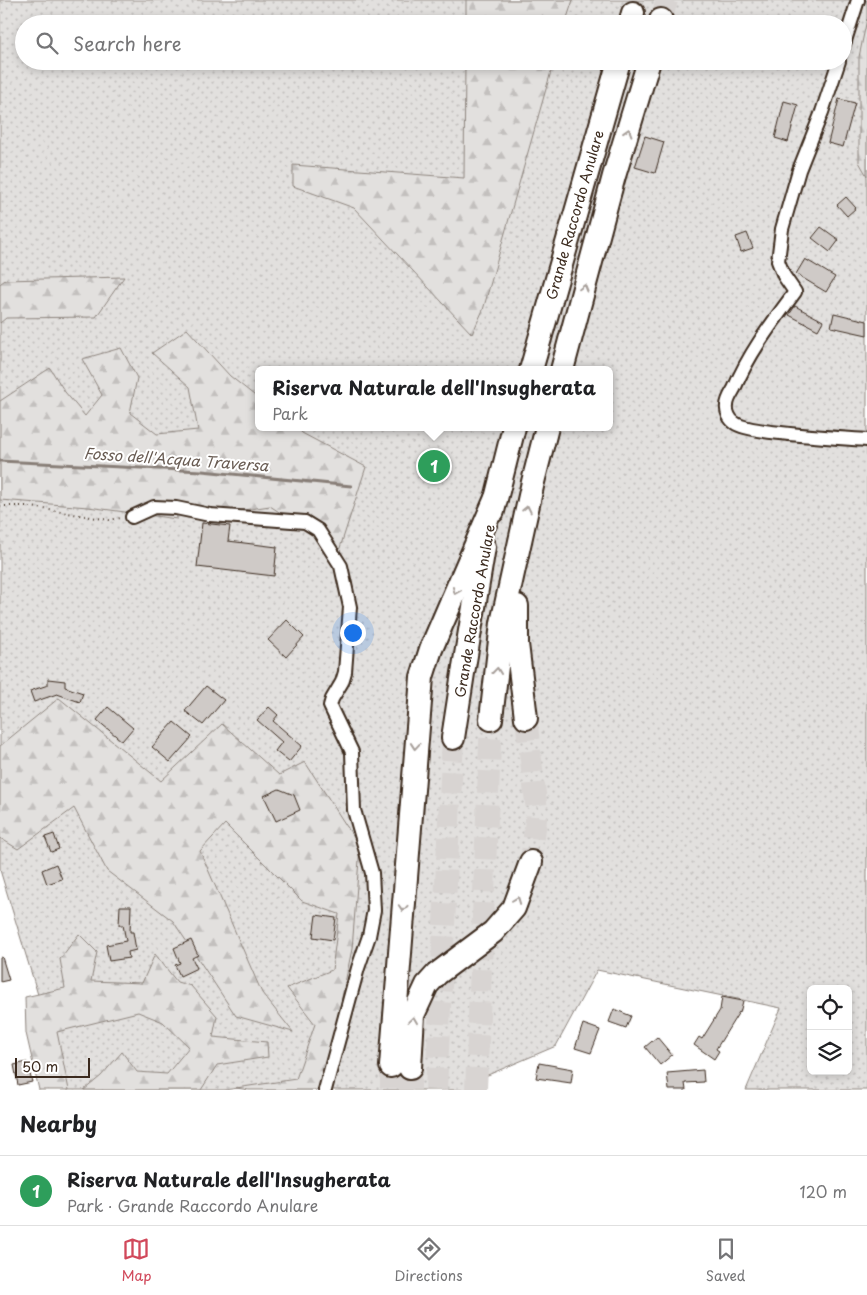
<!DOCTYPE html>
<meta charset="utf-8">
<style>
:root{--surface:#fff;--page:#f2f2f2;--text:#202124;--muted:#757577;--line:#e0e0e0;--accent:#d1495b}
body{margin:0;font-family:"Playpen Sans",sans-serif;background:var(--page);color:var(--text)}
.controls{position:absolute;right:15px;bottom:15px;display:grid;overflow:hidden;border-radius:8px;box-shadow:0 2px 8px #0003}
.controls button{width:45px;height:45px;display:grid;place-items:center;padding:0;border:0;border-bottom:1px solid var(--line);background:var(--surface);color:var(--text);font:25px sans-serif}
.scale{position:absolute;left:15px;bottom:12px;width:75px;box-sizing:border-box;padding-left:5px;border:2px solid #3b2a1e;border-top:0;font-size:14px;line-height:18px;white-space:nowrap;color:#3b2a1e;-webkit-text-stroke:4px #fff;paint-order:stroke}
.you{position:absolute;left:352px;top:632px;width:18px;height:18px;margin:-12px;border:4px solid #fff;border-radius:50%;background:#1a73e8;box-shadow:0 0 0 8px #1a73e833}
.badge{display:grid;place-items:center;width:32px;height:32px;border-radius:50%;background:var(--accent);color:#fff;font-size:16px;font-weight:700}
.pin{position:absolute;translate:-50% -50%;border:2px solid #fff;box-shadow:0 1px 5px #0006}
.popup{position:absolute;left:255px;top:366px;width:358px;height:65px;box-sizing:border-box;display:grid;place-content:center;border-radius:8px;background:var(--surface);filter:drop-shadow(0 1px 4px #0005);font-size:16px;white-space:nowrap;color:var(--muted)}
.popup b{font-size:19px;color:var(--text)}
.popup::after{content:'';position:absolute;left:50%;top:100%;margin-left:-10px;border:10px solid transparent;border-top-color:var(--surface)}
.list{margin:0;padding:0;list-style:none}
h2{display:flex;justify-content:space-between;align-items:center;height:65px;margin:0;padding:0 20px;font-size:21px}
h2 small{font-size:16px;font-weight:400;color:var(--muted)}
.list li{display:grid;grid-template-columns:32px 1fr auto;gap:15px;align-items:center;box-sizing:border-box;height:70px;padding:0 20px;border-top:1px solid var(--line)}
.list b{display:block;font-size:19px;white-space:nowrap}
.list p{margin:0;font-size:16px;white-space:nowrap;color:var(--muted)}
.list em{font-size:16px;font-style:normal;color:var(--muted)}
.icon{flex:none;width:28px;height:28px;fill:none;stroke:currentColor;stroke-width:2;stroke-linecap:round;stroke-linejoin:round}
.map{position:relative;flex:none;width:867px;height:1090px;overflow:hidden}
.search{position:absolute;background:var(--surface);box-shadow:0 2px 8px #0003;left:15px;right:15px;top:15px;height:55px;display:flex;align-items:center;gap:12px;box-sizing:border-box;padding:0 18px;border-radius:28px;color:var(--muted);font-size:19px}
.sheet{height:135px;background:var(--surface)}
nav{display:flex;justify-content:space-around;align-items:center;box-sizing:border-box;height:70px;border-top:1px solid var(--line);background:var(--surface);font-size:14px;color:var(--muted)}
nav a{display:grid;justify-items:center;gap:2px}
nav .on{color:var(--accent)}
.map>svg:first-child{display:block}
.grass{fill:url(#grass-dots);stroke:#8e857e;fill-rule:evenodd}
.forest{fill:url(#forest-firs);stroke:#8e857e}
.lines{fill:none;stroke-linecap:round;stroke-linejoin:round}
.stream{stroke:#887e77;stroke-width:3}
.building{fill:#cfcac7;stroke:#3b2a1e}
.motorway-tunnel{stroke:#d8d4d2;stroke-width:22;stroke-dasharray:22 11;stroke-linecap:butt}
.minor-casing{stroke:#3b2a1e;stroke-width:16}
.motorway-casing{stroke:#3b2a1e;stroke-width:26}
.path{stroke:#3b2a1e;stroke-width:2;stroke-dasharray:1 4;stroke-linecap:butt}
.minor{stroke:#fff;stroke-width:12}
.motorway{stroke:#fff;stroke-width:22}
.oneway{stroke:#a79f9a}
.labels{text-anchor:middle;stroke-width:4;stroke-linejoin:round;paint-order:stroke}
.street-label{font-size:14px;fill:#3b2a1e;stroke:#fff}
.water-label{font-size:15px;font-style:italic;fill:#685b52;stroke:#fff}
</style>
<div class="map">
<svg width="867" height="1090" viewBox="0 0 867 1090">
<defs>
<pattern id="grass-dots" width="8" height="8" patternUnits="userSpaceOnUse" patternTransform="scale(1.25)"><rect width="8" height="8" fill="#e2e0de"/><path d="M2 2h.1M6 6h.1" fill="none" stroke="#c3c0be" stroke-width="1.8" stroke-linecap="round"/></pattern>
<pattern id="forest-firs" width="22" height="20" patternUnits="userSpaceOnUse" patternTransform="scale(1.25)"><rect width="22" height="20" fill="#e2e0de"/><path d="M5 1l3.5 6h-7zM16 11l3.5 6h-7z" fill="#c3c0be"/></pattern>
</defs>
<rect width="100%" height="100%" fill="#fff"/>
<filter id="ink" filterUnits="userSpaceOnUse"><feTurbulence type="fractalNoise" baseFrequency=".02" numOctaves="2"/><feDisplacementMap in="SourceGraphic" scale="10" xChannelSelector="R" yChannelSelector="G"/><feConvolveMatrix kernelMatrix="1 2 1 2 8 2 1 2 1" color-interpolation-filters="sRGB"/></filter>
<g filter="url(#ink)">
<path class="grass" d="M0,0h867v1090h-121l35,-82 -184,-38 -41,76 -80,34v10h-209l-21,-3 -22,3h-157l-67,-220zM24,24h819v37h-819zM259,370h350v57h-350zM811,989h37v82h-37z"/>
<g class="forest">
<path d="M466,0h107l-8,24h-99z"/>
<path d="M867,19v157l-8,-14v-105z"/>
<path d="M465,61h89l-71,249 -11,24 -118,-126 -61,-22v-21l171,13z"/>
<path d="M124,277l-28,40 -90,1 -6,5v-39l5,-4z"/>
<path d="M187,329l43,47 29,23v28h37l6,6 64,34 -27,84 -69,-45 -60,9 -34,-7 1,11 -89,-12 -88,-7v-99l50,-33 15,24 20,24 17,-21 -20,-36 39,-11 16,30 -7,35 27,21 41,-4 -8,-43 -38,-34z"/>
<path d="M59,698l102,83 61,-57 57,51 26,-13 55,85 -8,102 -26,126 -7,15h-70l-13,-2 60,-9 19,-55 -28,-36 45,-18 7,-56 -37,-13 -77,-77 -25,27 62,142 31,39 -57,-16 -63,-95 -66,-50 -33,-63 -56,41 -18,-11v-92z"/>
<path d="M79,934l18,18 -6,29 51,2 13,-29 22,28 14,4 26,30 -4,21 54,5 1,15 -51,8 -16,25h-117l17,-14 21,-24 15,20 30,2 22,-27 -26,-25 -25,-10 -81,20 12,58h-30l-13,-57 -1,-36 40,-9 -5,-29z"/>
</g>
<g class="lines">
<path class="stream" d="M0,461l202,10 149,15"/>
</g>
<g class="building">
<path d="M839,99l16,4 -12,44 -15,-4z"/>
<path d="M784,101l14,4 -10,37 -13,-4z"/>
<path d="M645,136l19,6 -9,31 -20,-6z"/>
<path d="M846,197l10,11 -9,8 -10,-11z"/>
<path d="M821,227l18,13 -9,12 -18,-14z"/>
<path d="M747,233l6,15 -12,4 -5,-15z"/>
<path d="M805,259l30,18 -9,15 -30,-18z"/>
<path d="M795,306l28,15 -5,9 -29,-15z"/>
<path d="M834,313l33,8v14l-36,-8z"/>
<path d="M202,523l28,3 -2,15 49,6 -3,29 -77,-9z"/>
<path d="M287,620l17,17 -18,20 -18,-17z"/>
<path d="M48,679l17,2v6l18,6 -3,9 -23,-8 -23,8 -4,-11 18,-6z"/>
<path d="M206,686l18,14 -21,25 -18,-14z"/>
<path d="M108,707l25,21 -11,13 -25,-21z"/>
<path d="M269,707l9,8 -5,6 29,25 -13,16 -14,-11 7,-9 -25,-22z"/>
<path d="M174,722l18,15 -22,25 -18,-15z"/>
<path d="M279,789l15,6 6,15 -24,11 -12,-25z"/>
<path d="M54,834l5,15 -8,3 -6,-15z"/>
<path d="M56,864l6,15 -15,5 -5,-14z"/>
<path d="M120,906h11l-1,26h3l3,18 -8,2 1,6 -20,3 -3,-16 20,-4 -3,-16h-4z"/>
<path d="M316,915l20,3 -3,22 -20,-3z"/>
<path d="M191,940l7,15 -6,3 5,10 -17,8 -5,-11 5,-2 -6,-15z"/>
<path d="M2,957l7,23 -9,2v-24z"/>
<path d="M722,997l21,4 -3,12 -1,-1 -23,37 3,2 -5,8 -20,-14 5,-8 3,2 18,-29z"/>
<path d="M614,1009l17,7 -5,12 -17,-6z"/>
<path d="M583,1024l17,6 -9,23 -16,-5z"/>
<path d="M657,1037l15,18 -12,10 -15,-18z"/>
<path d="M27,1062l5,20 -14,3 -4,-20z"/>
<path d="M539,1063l34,6 -2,14 -35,-5z"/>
<path d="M703,1070l1,12 -19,1 1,7h-17l-2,-17z"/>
</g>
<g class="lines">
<g class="motorway-tunnel">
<path d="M661,20l6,-20"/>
<path d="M526,718l11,93 -6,51"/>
<path d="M391,1066v24"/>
<path d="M410,1090v-22"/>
<path d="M436,1090l17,-352"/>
<path d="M476,1090l15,-371"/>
</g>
<defs>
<g id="minor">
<path d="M843,47l15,-47"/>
<path d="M839,61l-17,51 -23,58 -17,59 -4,32 6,15 11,16c-23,31 -46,61 -61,97 -3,5 -7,11 -7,17 -1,6 3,14 8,17 14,11 108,15 132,17"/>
<path d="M132,517l22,-10 22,1 34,7 95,7 13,8 23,36 9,41 -5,65 -3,10 -10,17 -2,7 22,46 2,58 18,63 2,37 -5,26 -11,32 -33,122"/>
</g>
<g id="motorway">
<path d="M630,24l3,-11"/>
<path d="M660,24l1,-4"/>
<path d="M531,370l88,-309"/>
<path d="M562,370l52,-194 35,-115"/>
<path d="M493,511l21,-84"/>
<path d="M517,606v38l9,74"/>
<path d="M491,719l11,-96 31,-141 14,-55"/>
<path d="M453,738l10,-65 21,-126"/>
<path d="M391,1066l31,-389 9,-28 65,-151"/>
<path d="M410,1068l3,-53 14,-30 10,-11 56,-42 21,-24 17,-46"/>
</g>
</defs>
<use href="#minor" class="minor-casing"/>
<use href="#motorway" class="motorway-casing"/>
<path class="path" d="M0,506h26l83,14 12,-2"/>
<use href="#minor" class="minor"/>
<use href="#motorway" class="motorway"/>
</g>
<defs><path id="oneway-chevron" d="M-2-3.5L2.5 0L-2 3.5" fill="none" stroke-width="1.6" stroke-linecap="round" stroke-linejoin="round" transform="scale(1.25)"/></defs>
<g class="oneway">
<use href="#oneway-chevron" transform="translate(628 132) rotate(-73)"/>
<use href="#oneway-chevron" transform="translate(584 288) rotate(-75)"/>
<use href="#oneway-chevron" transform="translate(527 509) rotate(-78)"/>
<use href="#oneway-chevron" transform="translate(456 591) rotate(113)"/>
<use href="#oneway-chevron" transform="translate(497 671) rotate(-84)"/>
<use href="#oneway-chevron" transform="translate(415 746) rotate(95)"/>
<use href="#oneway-chevron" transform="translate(517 900) rotate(-69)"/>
<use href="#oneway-chevron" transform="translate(403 908) rotate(94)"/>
<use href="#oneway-chevron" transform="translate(413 1020) rotate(-82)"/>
</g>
</g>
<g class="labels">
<g class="street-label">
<text transform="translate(575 215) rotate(-74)" y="5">Grande Raccordo Anulare</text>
<text transform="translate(475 611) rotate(-80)" y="5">Grande Raccordo Anulare</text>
</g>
<g class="water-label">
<text transform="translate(176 460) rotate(4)" y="5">Fosso dell'Acqua Traversa</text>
</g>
</g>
</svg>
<div class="controls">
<button><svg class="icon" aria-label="locate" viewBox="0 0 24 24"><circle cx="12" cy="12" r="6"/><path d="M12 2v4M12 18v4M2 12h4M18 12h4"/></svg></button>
<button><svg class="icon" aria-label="layers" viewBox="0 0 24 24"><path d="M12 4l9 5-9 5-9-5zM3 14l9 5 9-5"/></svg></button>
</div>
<div class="scale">50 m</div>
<div class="you"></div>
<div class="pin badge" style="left:434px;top:466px;background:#2e9e5b">1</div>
<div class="popup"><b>Riserva Naturale dell'Insugherata</b>Park</div>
<div class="search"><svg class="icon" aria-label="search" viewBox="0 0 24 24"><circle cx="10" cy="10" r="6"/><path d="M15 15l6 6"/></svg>Search here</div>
</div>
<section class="sheet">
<h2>Nearby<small></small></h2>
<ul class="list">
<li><span class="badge" style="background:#2e9e5b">1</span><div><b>Riserva Naturale dell'Insugherata</b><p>Park · Grande Raccordo Anulare</p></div><em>120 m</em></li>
</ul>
</section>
<nav>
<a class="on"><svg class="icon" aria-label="map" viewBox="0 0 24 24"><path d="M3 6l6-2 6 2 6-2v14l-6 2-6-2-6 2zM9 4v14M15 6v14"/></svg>Map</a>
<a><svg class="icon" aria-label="directions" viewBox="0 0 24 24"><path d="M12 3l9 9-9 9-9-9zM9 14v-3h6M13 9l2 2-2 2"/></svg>Directions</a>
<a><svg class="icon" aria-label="saved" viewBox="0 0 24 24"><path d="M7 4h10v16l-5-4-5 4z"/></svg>Saved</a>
</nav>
